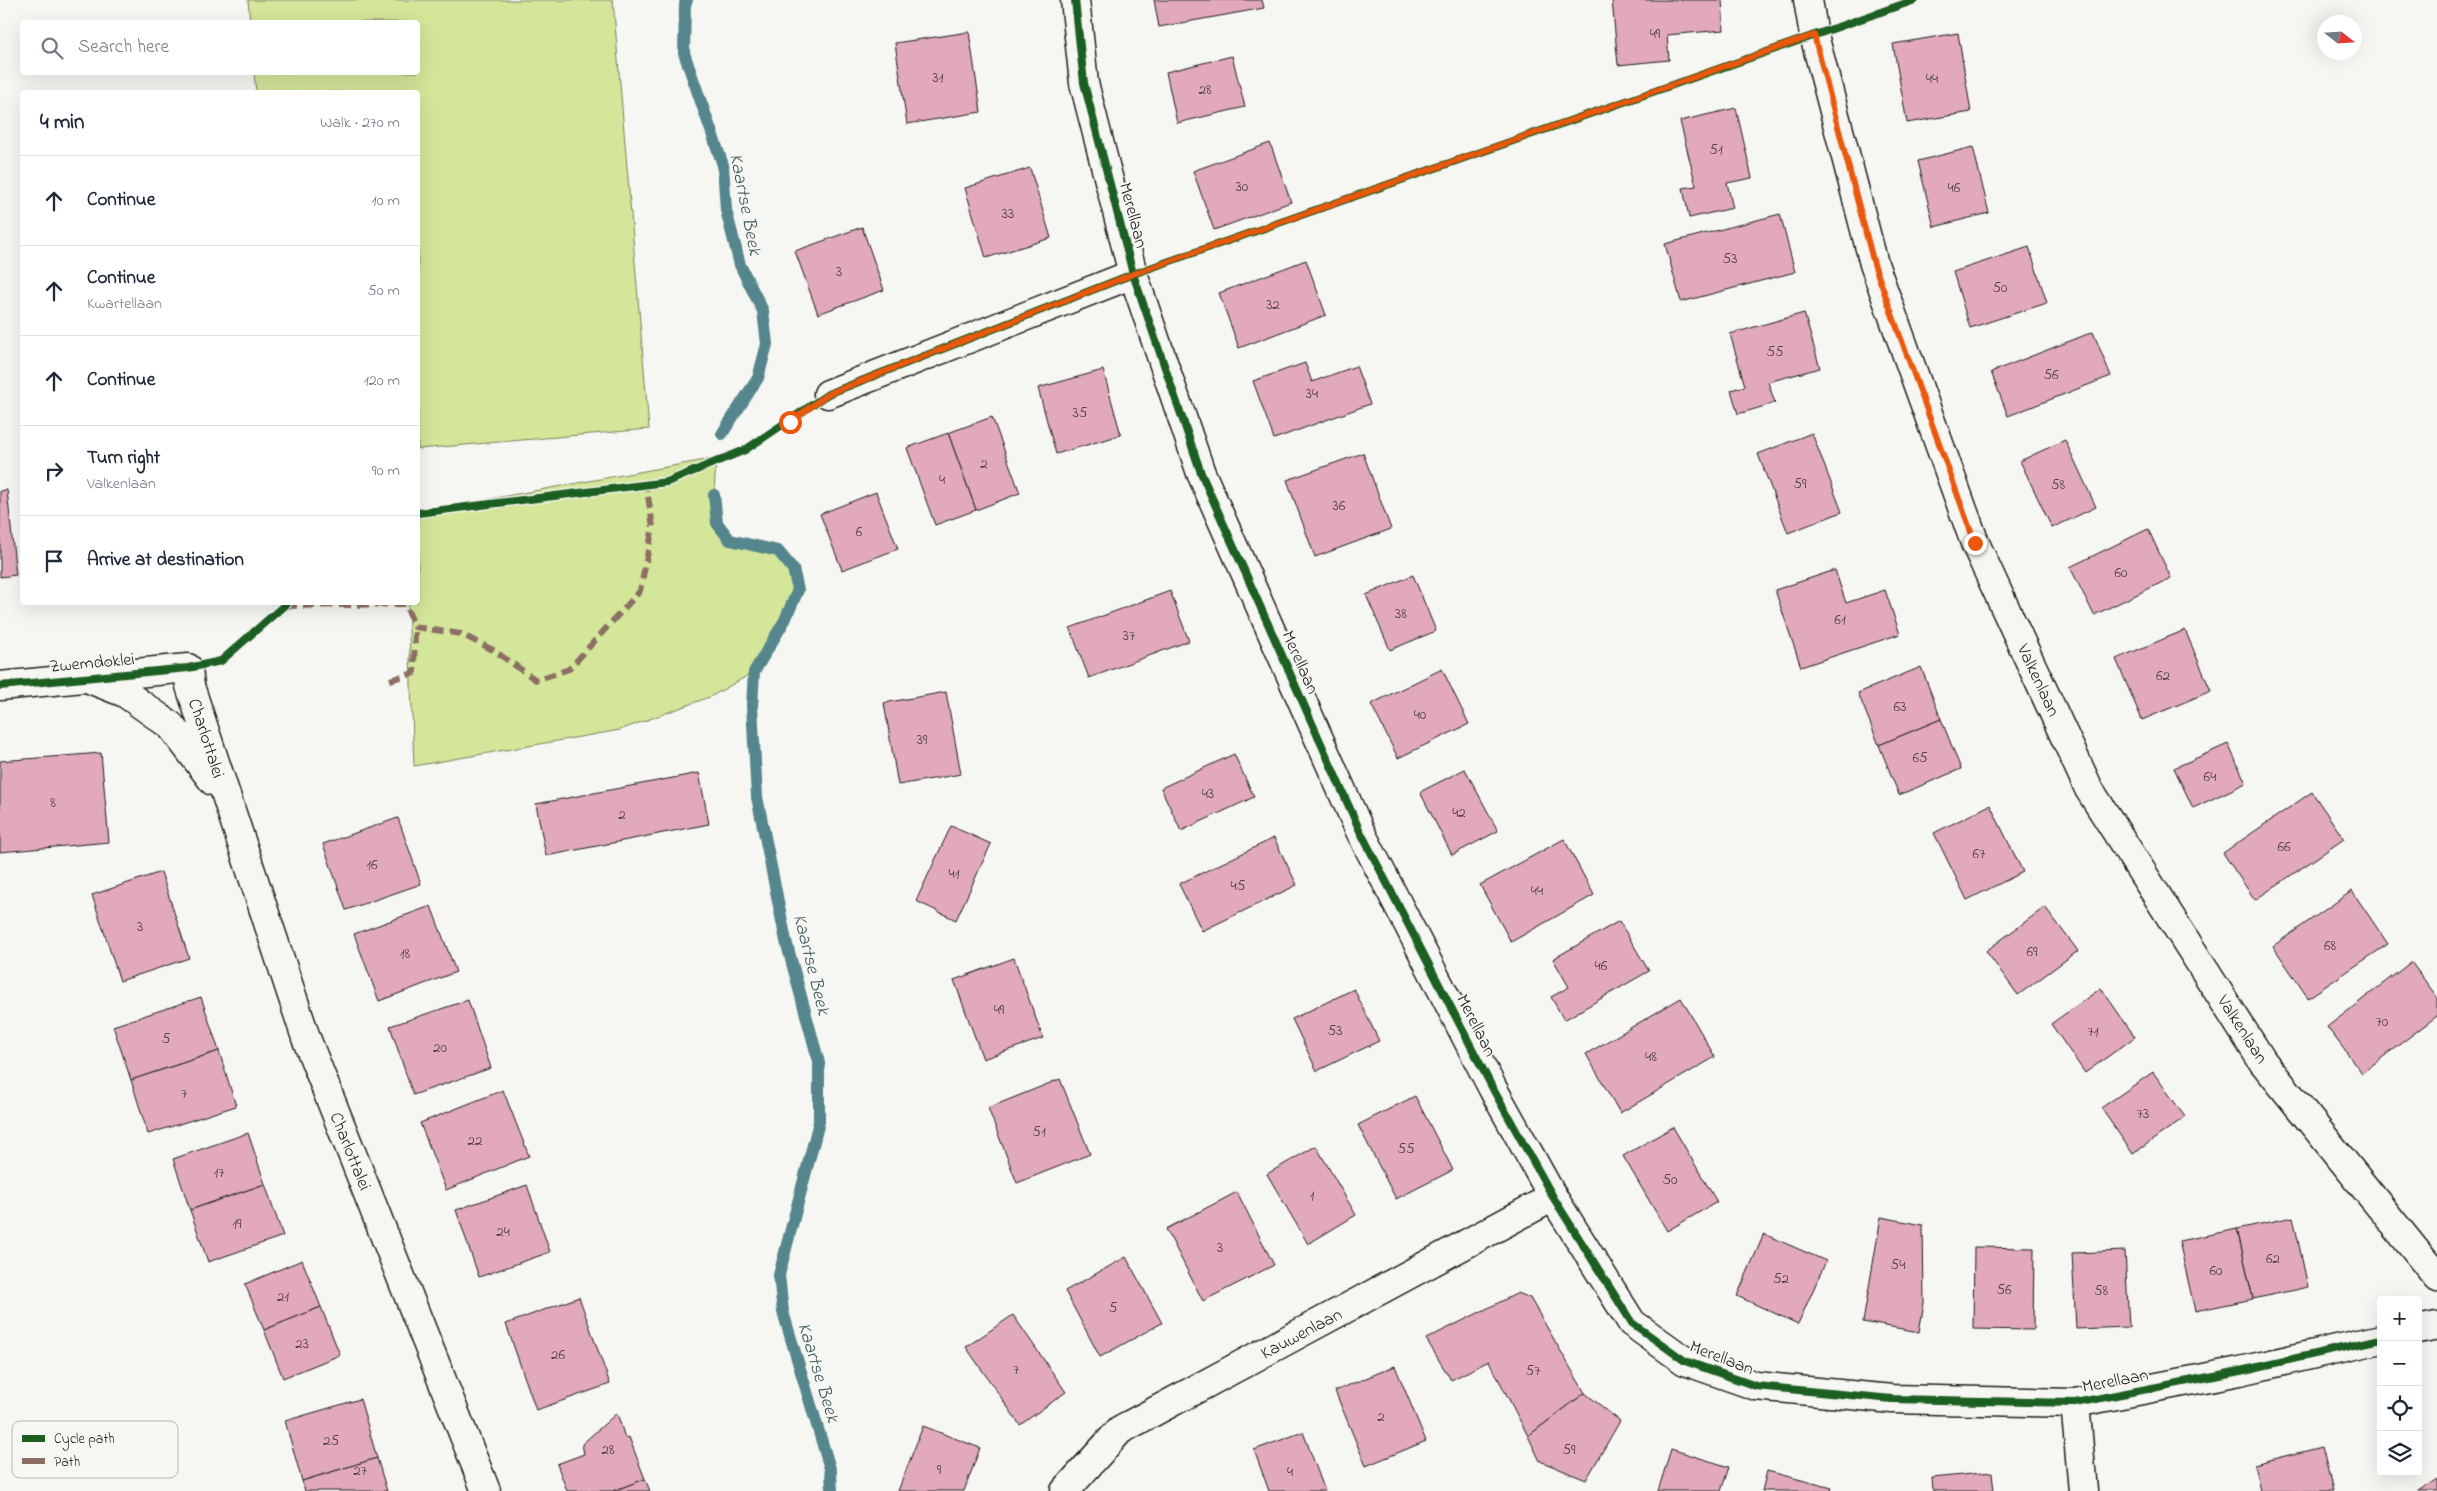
<!DOCTYPE html>
<meta charset="utf-8">
<style>
:root{--surface:#fff;--page:#f2f2f3;--text:#1f2937;--muted:#747a83;--line:#e0e1e3}
body{margin:0;font-family:"Indie Flower",sans-serif;background:var(--page);color:var(--text)}
.controls{position:absolute;right:15px;bottom:15px;display:grid;overflow:hidden;border-radius:5px;box-shadow:0 5px 20px #0002}
.controls button{width:45px;height:45px;display:grid;place-items:center;padding:0;border:0;border-bottom:1px solid var(--line);background:var(--surface);color:var(--text);font:25px sans-serif}
.compass{position:absolute;left:2317px;top:15px;width:45px;height:45px;border-radius:50%;background:var(--surface);box-shadow:0 5px 20px #0002;rotate:107deg}
.stop{position:absolute;width:15px;height:15px;margin:-11px;border:4px solid #ea580c;border-radius:50%;background:#fff}
.stop.end{background:#ea580c;border-color:#fff;box-shadow:0 1px 5px #0008}
.list{margin:0;padding:0;list-style:none}
h2{display:flex;justify-content:space-between;align-items:center;height:65px;margin:0;padding:0 20px;font-size:21px}
h2 small{font-size:16px;font-weight:400;color:var(--muted)}
.list li{display:grid;grid-template-columns:32px 1fr auto;gap:15px;align-items:center;box-sizing:border-box;height:90px;padding:0 20px;border-top:1px solid var(--line)}
.list b{display:block;font-size:19px;white-space:nowrap}
.list p{margin:0;font-size:16px;white-space:nowrap;color:var(--muted)}
.list em{font-size:16px;font-style:normal;color:var(--muted)}
.icon{flex:none;width:28px;height:28px;fill:none;stroke:currentColor;stroke-width:2;stroke-linecap:round;stroke-linejoin:round}
.map{position:relative;flex:none;width:2437px;height:1491px;overflow:hidden}
.search{position:absolute;background:var(--surface);box-shadow:0 5px 20px #0002;left:20px;top:20px;width:400px;height:55px;display:flex;align-items:center;gap:12px;box-sizing:border-box;padding:0 18px;border-radius:5px;color:var(--muted);font-size:19px}
.panel{position:absolute;background:var(--surface);box-shadow:0 5px 20px #0002;left:20px;top:90px;width:400px;height:515px;border-radius:5px}
.map>svg:first-child{display:block}
.green{fill:#d3e69a;stroke:#78815b}
.lines{fill:none;stroke-linecap:round;stroke-linejoin:round}
.stream{stroke:#56868d;stroke-width:12}
.building{fill:#e1a9bb;stroke:#1c1c1c}
.minor-casing{stroke:#1c1c1c;stroke-width:31}
.minor{stroke:#f6f6f2;stroke-width:28}
.quiet{stroke:#8d6e63;stroke-width:6;stroke-dasharray:12 6;stroke-linecap:butt}
.cycleway-casing{stroke:#f6f6f2;stroke-width:11}
.cycleway{stroke:#1b5e20;stroke-width:8}
.route{stroke:#ea580c;stroke-width:6}
.labels{text-anchor:middle;stroke-width:4;stroke-linejoin:round;paint-order:stroke}
.number-label{font-size:15px;fill:#4d3f44}
.street-label{font-size:18px;fill:#1c1c1c;stroke:#f6f6f2}
.water-label{font-size:19px;font-style:italic;fill:#3e5a5e;stroke:#f6f6f2}
.key{fill:#f6f6f2;stroke:#b5b5b2;stroke-width:1}
.key-label{font-size:14px;fill:#1c1c1c}
</style>
<div class="map">
<svg width="2437" height="1491" viewBox="0 0 2437 1491">
<rect width="100%" height="100%" fill="#f6f6f2"/>
<filter id="ink" filterUnits="userSpaceOnUse"><feTurbulence type="fractalNoise" baseFrequency=".02" numOctaves="2"/><feDisplacementMap in="SourceGraphic" scale="10" xChannelSelector="R" yChannelSelector="G"/><feConvolveMatrix kernelMatrix="1 2 1 2 8 2 1 2 1" color-interpolation-filters="sRGB"/></filter>
<g filter="url(#ink)">
<g class="green">
<path d="M248,0h365l36,429 -231,20v-357h-162l-2,-19 164,-1v-50h-168z"/>
<path d="M716,458l-2,37 3,28 13,17 48,11 15,18 5,21 -13,30 -31,52 -42,24 -92,34 -206,36 -6,-163 10,-1v-90z"/>
</g>
<g class="lines">
<g class="stream">
<path d="M687,0l-2,4 -1,49 39,112 3,45 14,55 23,46 4,33 -9,34 -36,56"/>
<path d="M714,495l3,28 13,17 48,11 15,18 5,21 -13,30 -31,52 -2,34 5,91 29,144 33,122v59l-40,153 4,37 48,160 1,19"/>
</g>
</g>
<g class="building">
<path d="M1154,0h108l2,8 -105,19z"/>
<path d="M1612,0h110l2,30 -57,5 2,25 -51,5z"/>
<path d="M969,32l12,80 -74,12 -12,-81z"/>
<path d="M1958,33l13,79 -64,11 -14,-79z"/>
<path d="M1232,56l13,51 -68,16 -11,-51z"/>
<path d="M1736,108l16,70 -25,5 6,25 -44,10 -6,-30 13,-2 -16,-65z"/>
<path d="M1270,143l21,59 -77,28 -21,-59z"/>
<path d="M1973,147l16,66 -55,14 -16,-66z"/>
<path d="M1030,168l21,70 -65,20 -21,-70z"/>
<path d="M1780,214l15,58 -114,30 -16,-58z"/>
<path d="M862,227l22,63 -66,24 -23,-63z"/>
<path d="M2029,247l18,56 -77,25 -17,-56z"/>
<path d="M1306,260l20,55 -87,33 -20,-55z"/>
<path d="M1804,313l16,55 -52,14 7,21 -37,11 -7,-24 14,-4 -15,-52z"/>
<path d="M2093,332l18,44 -103,40 -17,-44z"/>
<path d="M1305,363l7,19 44,-16 14,38 -96,35 -21,-58z"/>
<path d="M1103,370l18,65 -65,19 -18,-66z"/>
<path d="M992,417l28,76 -44,17 -28,-77z"/>
<path d="M948,433l28,77 -41,15 -28,-77z"/>
<path d="M1812,433l30,79 -54,21 -30,-79z"/>
<path d="M2065,440l31,67 -44,21 -32,-67z"/>
<path d="M1363,453l28,76 -76,28 -28,-77z"/>
<path d="M7,490l9,85 -16,2v-86z"/>
<path d="M876,492l22,57 -56,21 -22,-56z"/>
<path d="M2148,529l23,49 -77,37 -24,-48z"/>
<path d="M1835,570l11,33 39,-13 15,44 -99,33 -26,-77z"/>
<path d="M1413,575l23,56 -46,19 -24,-55z"/>
<path d="M1170,591l19,50 -100,37 -19,-50z"/>
<path d="M2185,630l26,61 -69,29 -26,-61z"/>
<path d="M1921,667l20,52 -62,26 -21,-52z"/>
<path d="M1442,669l27,55 -71,34 -27,-54z"/>
<path d="M946,692l15,82 -63,11 -14,-82z"/>
<path d="M1941,719l20,50 -62,26 -20,-50z"/>
<path d="M2228,744l18,39 -53,25 -19,-40z"/>
<path d="M101,753l8,89 -109,10v-91z"/>
<path d="M1234,754l20,43 -73,34 -20,-43z"/>
<path d="M1465,769l33,62 -46,24 -32,-63z"/>
<path d="M699,773l10,51 -163,32 -10,-52z"/>
<path d="M2312,792l32,47 -89,61 -32,-47z"/>
<path d="M1990,805l33,67 -56,28 -33,-67z"/>
<path d="M398,818l23,66 -75,26 -23,-66z"/>
<path d="M951,826l40,18 -35,76 -40,-19z"/>
<path d="M1274,838l23,47 -95,46 -23,-47z"/>
<path d="M1564,839l30,56 -83,47 -31,-57z"/>
<path d="M161,872l28,86 -69,23 -28,-86z"/>
<path d="M2352,891l36,53 -80,54 -35,-52z"/>
<path d="M431,906l25,66 -77,29 -25,-67z"/>
<path d="M2045,907l33,44 -60,44 -32,-44z"/>
<path d="M1619,921l30,50 -85,49 -13,-23 18,-10 -16,-28z"/>
<path d="M1014,958l29,80 -60,21 -29,-79z"/>
<path d="M2411,962l26,35v19l-75,57 -35,-46z"/>
<path d="M2101,988l34,49 -50,36 -34,-49z"/>
<path d="M1354,989l25,52 -62,30 -25,-52z"/>
<path d="M201,997l18,54 -88,29 -18,-54z"/>
<path d="M1681,998l34,59 -95,56 -34,-59z"/>
<path d="M468,1000l23,68 -78,27 -23,-69z"/>
<path d="M219,1051l17,55 -88,28 -17,-54z"/>
<path d="M2153,1072l32,45 -52,37 -32,-46z"/>
<path d="M1060,1079l30,75 -73,29 -29,-75z"/>
<path d="M503,1090l26,66 -83,34 -26,-67z"/>
<path d="M1415,1096l38,74 -57,29 -38,-74z"/>
<path d="M1673,1127l44,75 -50,29 -44,-75z"/>
<path d="M248,1133l17,51 -75,26 -17,-51z"/>
<path d="M1316,1146l40,69 -48,29 -41,-70z"/>
<path d="M265,1184l18,52 -75,26 -18,-52z"/>
<path d="M527,1185l23,67 -71,25 -23,-67z"/>
<path d="M1237,1192l37,73 -71,36 -37,-72z"/>
<path d="M1881,1217l42,8 1,78 -5,29 -56,-10z"/>
<path d="M2293,1217l15,70 -55,12 -16,-70z"/>
<path d="M2237,1229l16,70 -58,12 -16,-70z"/>
<path d="M1764,1234l62,27 -28,63 -61,-28z"/>
<path d="M1974,1247l60,1 -1,82 -60,-1z"/>
<path d="M2125,1251l4,76 -53,2 -4,-76z"/>
<path d="M1126,1257l36,66 -62,34 -35,-66z"/>
<path d="M302,1260l19,47 -57,23 -19,-46z"/>
<path d="M1518,1293l12,5 55,95 -57,43 -39,-75 -38,19 -25,-41z"/>
<path d="M579,1297l31,87 -74,26 -30,-86z"/>
<path d="M321,1307l19,48 -57,23 -19,-48z"/>
<path d="M1013,1315l53,77 -46,33 -54,-78z"/>
<path d="M1395,1366l31,75 -60,25 -31,-75z"/>
<path d="M1585,1393l35,28 -34,59 -46,-19 -12,-25z"/>
<path d="M360,1399l17,59 -75,23 -17,-60z"/>
<path d="M617,1413l8,25 4,-1 16,42 -32,12h-46l-10,-27 27,-10 -2,-10z"/>
<path d="M923,1426l57,22 -16,43h-66z"/>
<path d="M1303,1432l22,59h-56l-15,-41z"/>
<path d="M2322,1447l11,44h-73l-6,-27z"/>
<path d="M1671,1449l58,18 -8,24h-63z"/>
<path d="M377,1458l10,33h-82l-3,-10z"/>
<path d="M1767,1471l65,17 -1,3h-69z"/>
<path d="M1992,1472l2,19h-61l-1,-13z"/>
<path d="M2437,1478v13h-20z"/>
<path d="M645,1479l5,12h-37z"/>
</g>
<g class="lines">
<defs>
<g id="minor">
<path d="M1075,0l9,83 49,191 68,199 158,356 134,260 60,108 79,126 53,38 71,25 136,13 183,4 165,-32 141,-32"/>
<path d="M1808,0l6,35 60,229 101,279 114,246 174,273 174,215"/>
<path d="M828,394l305,-120"/>
<path d="M92,680l33,13 46,33 42,55"/>
<path d="M0,686l188,-18 2,18 116,352 180,453"/>
<path d="M2418,1330l19,-4"/>
<path d="M2075,1403l8,88"/>
<path d="M1065,1491l55,-61 433,-233"/>
</g>
</defs>
<use href="#minor" class="minor-casing"/>
<use href="#minor" class="minor"/>
<g class="quiet">
<path d="M285,606l120,-2 10,23 46,7 32,16 43,30 33,-11 71,-78 13,-64 -7,-43"/>
<path d="M390,680l24,-7 1,-46"/>
</g>
<defs>
<g id="cycleway">
<path d="M1075,0l9,83 49,191 68,199 158,356 134,260 60,108 79,126 53,38 71,25 136,13 183,4 165,-32 141,-32"/>
<path d="M418,513l249,-31 78,-32 83,-56 305,-120 782,-274"/>
<path d="M0,686l188,-18 33,-7 67,-59"/>
</g>
</defs>
<use href="#cycleway" class="cycleway-casing"/>
<use href="#cycleway" class="cycleway"/>
</g>
</g>
<g class="lines" filter="url(#ink)">
<path class="route" d="M790,422l38,-28 305,-120 681,-239 60,229 101,279"/>
</g>
<g class="labels">
<g class="number-label">
<text x="1655" y="38">49</text>
<text x="938" y="82">31</text>
<text x="1932" y="83">44</text>
<text x="1205" y="94">28</text>
<text x="1716" y="154">51</text>
<text x="1242" y="191">30</text>
<text x="1954" y="192">46</text>
<text x="1008" y="218">33</text>
<text x="1730" y="263">53</text>
<text x="839" y="276">3</text>
<text x="2000" y="292">50</text>
<text x="1273" y="309">32</text>
<text x="1775" y="356">55</text>
<text x="2051" y="379">56</text>
<text x="1312" y="398">34</text>
<text x="1080" y="417">35</text>
<text x="984" y="468">2</text>
<text x="942" y="484">4</text>
<text x="1800" y="488">59</text>
<text x="2058" y="489">58</text>
<text x="1339" y="510">36</text>
<text x="859" y="536">6</text>
<text x="2121" y="577">60</text>
<text x="1401" y="618">38</text>
<text x="1840" y="624">61</text>
<text x="1129" y="640">37</text>
<text x="2163" y="680">62</text>
<text x="1900" y="711">63</text>
<text x="1420" y="719">40</text>
<text x="922" y="744">39</text>
<text x="1920" y="762">65</text>
<text x="2210" y="781">64</text>
<text x="1208" y="798">43</text>
<text x="53" y="807">8</text>
<text x="1459" y="817">42</text>
<text x="622" y="819">2</text>
<text x="2284" y="851">66</text>
<text x="1979" y="858">67</text>
<text x="372" y="869">16</text>
<text x="954" y="878">41</text>
<text x="1238" y="890">45</text>
<text x="1537" y="895">44</text>
<text x="140" y="931">3</text>
<text x="2330" y="950">68</text>
<text x="2032" y="956">69</text>
<text x="405" y="958">18</text>
<text x="1601" y="970">46</text>
<text x="999" y="1014">49</text>
<text x="2382" y="1026">70</text>
<text x="1335" y="1035">53</text>
<text x="2093" y="1036">71</text>
<text x="166" y="1043">5</text>
<text x="440" y="1052">20</text>
<text x="1651" y="1061">48</text>
<text x="184" y="1098">7</text>
<text x="2143" y="1118">73</text>
<text x="1039" y="1136">51</text>
<text x="475" y="1145">22</text>
<text x="1406" y="1153">55</text>
<text x="219" y="1177">17</text>
<text x="1670" y="1184">50</text>
<text x="1312" y="1200">1</text>
<text x="237" y="1228">19</text>
<text x="503" y="1236">24</text>
<text x="1220" y="1252">3</text>
<text x="2273" y="1263">62</text>
<text x="1898" y="1269">54</text>
<text x="2216" y="1275">60</text>
<text x="1781" y="1283">52</text>
<text x="2004" y="1294">56</text>
<text x="2101" y="1295">58</text>
<text x="283" y="1301">21</text>
<text x="1113" y="1312">5</text>
<text x="302" y="1348">23</text>
<text x="558" y="1359">26</text>
<text x="1016" y="1374">7</text>
<text x="1533" y="1375">57</text>
<text x="1381" y="1421">2</text>
<text x="331" y="1445">25</text>
<text x="608" y="1454">28</text>
<text x="1569" y="1454">59</text>
<text x="939" y="1474">9</text>
<text x="360" y="1475">27</text>
<text x="1290" y="1476">4</text>
</g>
<g class="street-label">
<text transform="translate(1134 215) rotate(75)" y="6">Merellaan</text>
<text transform="translate(92 662) rotate(-5)" y="6">Zwemdoklei</text>
<text transform="translate(1301 662) rotate(66)" y="6">Merellaan</text>
<text transform="translate(2039 680) rotate(65)" y="6">Valkenlaan</text>
<text transform="translate(207 738) rotate(72)" y="6">Charlottalei</text>
<text transform="translate(1477 1025) rotate(63)" y="6">Merellaan</text>
<text transform="translate(2243 1029) rotate(57)" y="6">Valkenlaan</text>
<text transform="translate(351 1151) rotate(68)" y="6">Charlottalei</text>
<text transform="translate(1301 1333) rotate(-28)" y="6">Kauwenlaan</text>
<text transform="translate(1722 1357) rotate(21)" y="6">Merellaan</text>
<text transform="translate(2115 1380) rotate(-11)" y="6">Merellaan</text>
</g>
<g class="water-label">
<text transform="translate(747 204) rotate(79)" y="7">Kaartse Beek</text>
<text transform="translate(813 964) rotate(76)" y="7">Kaartse Beek</text>
<text transform="translate(820 1372) rotate(73)" y="7">Kaartse Beek</text>
</g>
</g>
<rect x="12" y="1421" width="166" height="57" rx="8" class="key"/>
<rect x="22" y="1435" width="23" height="7" fill="#1b5e20"/>
<rect x="22" y="1458" width="23" height="6" fill="#8d6e63"/>
<g class="key-label">
<text x="54" y="1443">Cycle path</text>
<text x="54" y="1466">Path</text>
</g>
</svg>
<div class="controls">
<button>+</button>
<button>−</button>
<button><svg class="icon" aria-label="locate" viewBox="0 0 24 24"><circle cx="12" cy="12" r="6"/><path d="M12 2v4M12 18v4M2 12h4M18 12h4"/></svg></button>
<button><svg class="icon" aria-label="layers" viewBox="0 0 24 24"><path d="M12 4l9 5-9 5-9-5zM3 14l9 5 9-5"/></svg></button>
</div>
<svg class="compass" viewBox="-18 -18 36 36"><path d="M0-13l5 13h-10z" fill="#e53935"/><path d="M0 13l5-13h-10z" fill="#747a83"/></svg>
<div class="stop" style="left:790px;top:422px"></div>
<div class="stop end" style="left:1975px;top:543px"></div>
<div class="search"><svg class="icon" aria-label="search" viewBox="0 0 24 24"><circle cx="10" cy="10" r="6"/><path d="M15 15l6 6"/></svg>Search here</div>
<section class="panel">
<h2>4 min<small>Walk · 270 m</small></h2>
<ul class="list">
<li><svg class="icon" aria-label="ahead" viewBox="0 0 24 24"><path d="M12 20V5M6 11l6-6 6 6"/></svg><div><b>Continue</b></div><em>10 m</em></li>
<li><svg class="icon" aria-label="ahead" viewBox="0 0 24 24"><path d="M12 20V5M6 11l6-6 6 6"/></svg><div><b>Continue</b><p>Kwartellaan</p></div><em>50 m</em></li>
<li><svg class="icon" aria-label="ahead" viewBox="0 0 24 24"><path d="M12 20V5M6 11l6-6 6 6"/></svg><div><b>Continue</b></div><em>120 m</em></li>
<li><svg class="icon" aria-label="right" viewBox="0 0 24 24"><path d="M7 20v-9h11M14 6l5 5-5 5"/></svg><div><b>Turn right</b><p>Valkenlaan</p></div><em>90 m</em></li>
<li><svg class="icon" aria-label="arrive" viewBox="0 0 24 24"><path d="M6 21V4h12l-3 4 3 4H6"/></svg><div><b>Arrive at destination</b></div></li>
</ul>
</section>
</div>
